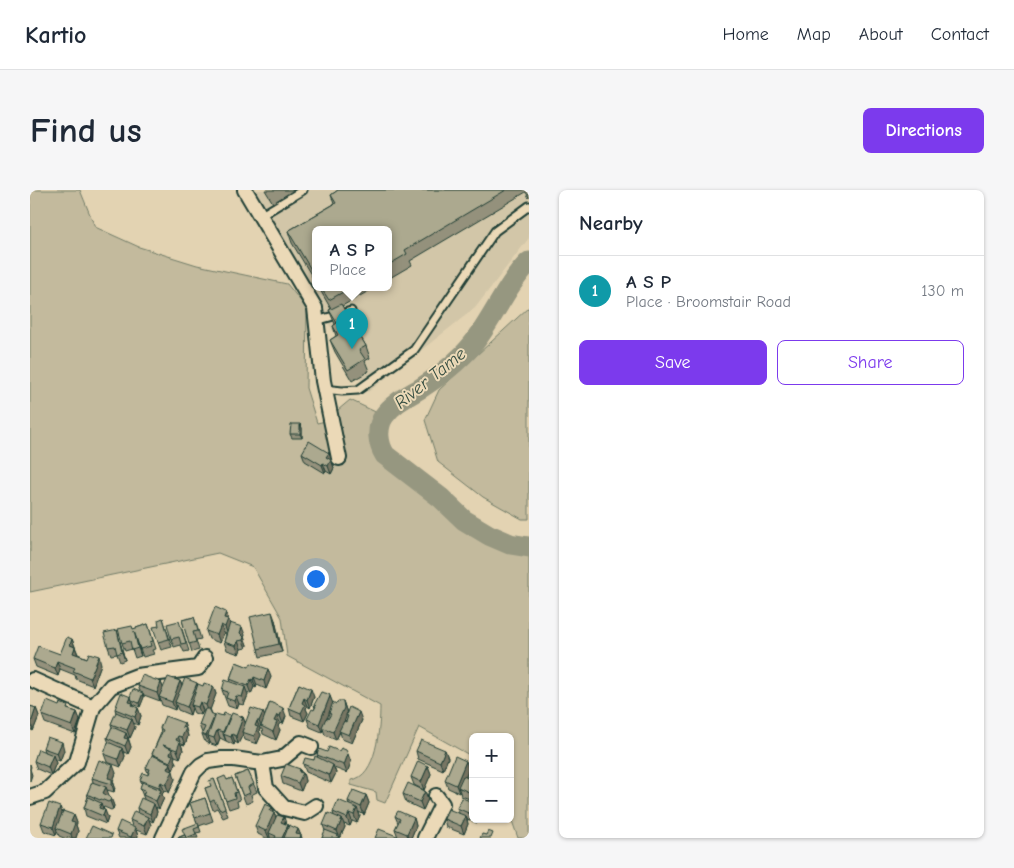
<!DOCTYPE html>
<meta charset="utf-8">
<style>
:root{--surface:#fff;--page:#f6f6f7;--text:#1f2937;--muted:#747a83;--line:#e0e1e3;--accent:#7c3aed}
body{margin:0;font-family:"Comic Neue",sans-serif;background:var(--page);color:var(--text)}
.controls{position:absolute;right:15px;bottom:15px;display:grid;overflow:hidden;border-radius:8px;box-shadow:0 1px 4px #0004}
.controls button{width:45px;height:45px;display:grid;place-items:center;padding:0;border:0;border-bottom:1px solid var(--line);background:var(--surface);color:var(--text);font:25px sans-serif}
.you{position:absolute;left:285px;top:388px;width:18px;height:18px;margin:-12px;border:4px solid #fff;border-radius:50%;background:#1a73e8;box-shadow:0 0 0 8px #1a73e833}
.badge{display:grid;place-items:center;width:32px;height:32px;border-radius:50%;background:var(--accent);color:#fff;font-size:16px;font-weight:700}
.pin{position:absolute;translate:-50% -41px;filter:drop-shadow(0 1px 2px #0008)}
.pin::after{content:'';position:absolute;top:26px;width:18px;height:15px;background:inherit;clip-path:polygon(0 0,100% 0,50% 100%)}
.popup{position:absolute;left:282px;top:36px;width:80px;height:65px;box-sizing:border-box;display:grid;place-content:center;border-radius:8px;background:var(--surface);filter:drop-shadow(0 1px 4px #0005);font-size:16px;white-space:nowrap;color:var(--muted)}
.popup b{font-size:19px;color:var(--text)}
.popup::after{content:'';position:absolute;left:50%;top:100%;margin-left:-10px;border:10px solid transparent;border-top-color:var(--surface)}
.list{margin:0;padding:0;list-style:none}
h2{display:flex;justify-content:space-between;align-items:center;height:65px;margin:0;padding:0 20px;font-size:21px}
h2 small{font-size:16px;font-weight:400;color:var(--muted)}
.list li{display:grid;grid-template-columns:32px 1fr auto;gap:15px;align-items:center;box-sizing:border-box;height:70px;padding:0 20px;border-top:1px solid var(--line)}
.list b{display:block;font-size:19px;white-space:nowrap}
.list p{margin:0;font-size:16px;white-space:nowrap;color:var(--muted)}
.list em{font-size:16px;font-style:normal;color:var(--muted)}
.actions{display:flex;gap:10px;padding:15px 20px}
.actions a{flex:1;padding:11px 0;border:1px solid var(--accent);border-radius:8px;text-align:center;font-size:18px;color:var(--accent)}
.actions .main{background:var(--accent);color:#fff}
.map{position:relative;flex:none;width:499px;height:648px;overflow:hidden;border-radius:8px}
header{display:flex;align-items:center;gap:30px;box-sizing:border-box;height:70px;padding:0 25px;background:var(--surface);border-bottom:1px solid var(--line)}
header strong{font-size:24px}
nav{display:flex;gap:28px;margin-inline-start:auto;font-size:18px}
.intro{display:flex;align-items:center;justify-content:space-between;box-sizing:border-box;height:120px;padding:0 30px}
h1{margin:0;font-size:35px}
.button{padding:12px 22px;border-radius:8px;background:var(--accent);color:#fff;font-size:18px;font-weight:700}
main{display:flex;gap:30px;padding:0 30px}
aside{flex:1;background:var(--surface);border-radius:8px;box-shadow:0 1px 4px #0004}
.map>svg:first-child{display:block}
.built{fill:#d2c6a8;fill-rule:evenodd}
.green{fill:#c3ba9d;stroke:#717c68}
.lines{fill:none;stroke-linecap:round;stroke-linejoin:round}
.river{stroke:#969780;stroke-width:21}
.service-casing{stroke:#1f3d34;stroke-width:11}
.minor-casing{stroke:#1f3d34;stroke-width:18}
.service{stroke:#ebd9b7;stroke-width:7}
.minor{stroke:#ebd9b7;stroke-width:14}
.wall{fill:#94917b;stroke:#1f3d34}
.shaded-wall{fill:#787664;stroke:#1f3d34}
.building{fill:#aca98f;stroke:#1f3d34}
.labels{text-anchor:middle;stroke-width:4;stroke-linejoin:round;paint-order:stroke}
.water-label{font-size:18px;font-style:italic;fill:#314a3f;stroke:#ebd9b7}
</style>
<header>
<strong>Kartio</strong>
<nav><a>Home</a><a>Map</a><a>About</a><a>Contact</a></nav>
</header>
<div class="intro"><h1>Find us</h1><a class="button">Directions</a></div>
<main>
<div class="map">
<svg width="499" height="648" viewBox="0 0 499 648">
<rect width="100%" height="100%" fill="#e3d3b2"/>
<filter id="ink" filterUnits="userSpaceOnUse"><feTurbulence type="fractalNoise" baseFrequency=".02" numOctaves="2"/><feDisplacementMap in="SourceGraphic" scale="10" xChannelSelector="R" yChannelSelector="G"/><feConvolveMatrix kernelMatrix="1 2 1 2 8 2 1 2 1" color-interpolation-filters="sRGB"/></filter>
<g filter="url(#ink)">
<path class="built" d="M222,0h277v48l-54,70 -107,84zM286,40h72v58h-72z"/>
<g class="green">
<path d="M0,0h50l15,37 44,20 58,18 90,19 20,25 -1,79 11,35 17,-4 4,-9 12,-10 34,16c-5,15 -8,26 1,39l56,43 23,22 25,15 21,9 19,3v291h-11l-8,-23v-78h-37v20l-54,-30 -34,76 -8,-3 -1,-8 -25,-7v-5c26,-3 29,-53 29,-74l-93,-50 -5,-38 -29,-51 -35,-14 -188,39z"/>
<path d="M499,117v212h-7l-39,-22 -45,-35 -13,-42 14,-30z"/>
</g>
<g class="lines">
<path class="river" d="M499,72c-26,26 -40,68 -66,93 -12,12 -28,24 -42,33 -13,8 -28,15 -37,28 -8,12 -6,28 1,39l56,43 23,22 25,15 21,9 19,3"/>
<defs>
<g id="service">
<path d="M230,26l43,-26"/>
<path d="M286,131l35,-10"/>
<path d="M294,199l18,2 16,-1 56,-40 81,-119 34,-25"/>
</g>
<g id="minor">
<path d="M215,0l70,118 8,73 16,77"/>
<path d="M3,490l60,27"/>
<path d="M232,573l4,25 18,20 21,5 11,-7"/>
<path d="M0,607l15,-5 32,-30 16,-55 18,-21 26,-10 61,-8 7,-10"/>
<path d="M133,648l31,-66 7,-7 7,-4 14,-2h12l28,4 20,-4 19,-16 10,4"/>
<path d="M395,648l17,-34 -6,-8"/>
</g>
</defs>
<use href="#service" class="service-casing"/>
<use href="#minor" class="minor-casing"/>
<use href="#service" class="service"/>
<use href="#minor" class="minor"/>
</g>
<g class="wall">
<path d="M235,0h29l-21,13z"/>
<path d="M308,0h191v8l-3,-6 -116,69 2,4 -24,14v-49h-72v53l-24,-40 -4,-12 46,-27 -3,-9z"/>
<path d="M289,98h55l-32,18 24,40 4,12 -5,3 4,10 -17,10 -17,-29 -5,-12 6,-4 -3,-10 2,-2 -6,-14 2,-1z"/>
<path d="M270,234l2,4v10h-10l-2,-4z"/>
<path d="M272,263h27l5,15 -3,6 -5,-3 -1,2 -20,-12z"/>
<path d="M164,427l7,22 -5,1 3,10 -7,2 -10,-32z"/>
<path d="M133,428l9,29 -11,3 -3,-8 1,-16z"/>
<path d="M199,430l1,4 15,11 -1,2 3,8 -1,3 -5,1 -2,5 -12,-4 -3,-8 2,-8 -2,-1 -4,10 -11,-4 -3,-8z"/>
<path d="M245,430l7,32 -22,5 -2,-8z"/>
<path d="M118,434l8,25 -4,1 2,4 -11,3 -5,-14 3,13 -6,2 -3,-9 -7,2 -3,-8 11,-14z"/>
<path d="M152,439l7,22 -5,1 -3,-7 -7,2 -3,-8z"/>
<path d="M89,448l6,22 -5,2 -3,-8 -6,1 -3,-8z"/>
<path d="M42,449l6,15 23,10 -8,22 -17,-7 -1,-4 -15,-6 -2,7 -22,-9 -3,-8 27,-5z"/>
<path d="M206,472l35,15 -5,12 -9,-4 -1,3 -2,-1 -3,7 -4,-1 1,2 -4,10 -5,-1 -2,5 -9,-3 -6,-16 9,-8 -1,-3z"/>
<path d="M150,491l2,4 15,-2 1,3h15l3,8 -6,15 2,5 3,2h8l7,-1v2h13l2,5 18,-10 1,5 6,-15 16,14 -3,8 -3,-1 -2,3 2,4 -4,10 -13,-6 -1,-5h-2l-1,2 2,4 -4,9 -12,-4 -2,-6 -5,10 -3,-2 -1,3 -14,-7 -3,8 -6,-2 -1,-2 -1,2 -4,-2 -3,-8v-1l-3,-8 6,-14h-2l-2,4 -7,-2 -2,-5 -2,7 -12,-5 -2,-5 -1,5 -13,-5 -2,-6v2l-16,-6v2l-4,10 -7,-3 1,2 4,2 3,8 -3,9 -5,-2 2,4 -5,11 -2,-1 3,10 -3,7 -4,-2 1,4 -4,11 -14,-5 -3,-8 5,-11 -2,-5 5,-11 -1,-3 5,-11 -1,-4 15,-12 10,-6 -2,-5 23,-4 2,6z"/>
<path d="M269,494l15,13 -4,11 -3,-2 -1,3 2,4 -4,8 -13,-5 -2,-8z"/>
<path d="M299,504l4,10h3l7,-3 4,12 15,7 -10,23 -10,-4 -2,-7 -4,8 -11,-5 -2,-6 -1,3 -12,-5 -3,-8 8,-11 -1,-3z"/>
<path d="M0,516l6,2 3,8 -6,15 -3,-2z"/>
<path d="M29,516l18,6 3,8 -5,14 -30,-11 -3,-8z"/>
<path d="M154,533l4,13 -3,9 -4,-1 2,6 -3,8 -5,-2 -1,3 2,4 -3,7h-1l3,9 -6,14 -5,-3 -2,5 2,3 -5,11 -3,-2 1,5 -4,10 -4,-2 2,5 -4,9 -11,-4 2,6 -1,2h-18l-3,-7 16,-5 -2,-6 8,-7 -1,-5 7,-9 -4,-11 2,-5 -2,-3 8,-5v-2l-2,-5 7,-12 -1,-2 9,-21 -1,-5z"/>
<path d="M13,558l21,2 -4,11 -6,-2 2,4 -5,12 -14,-6 -3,-8 10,-9z"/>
<path d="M415,560l3,8 -5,12 -25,-11 -2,-8z"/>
<path d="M287,565l34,7 -4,11 -13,-5 2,5 -5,10 -25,-11 -3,-8 15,-6z"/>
<path d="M398,576l3,8 -7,16 -10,-5 -3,-8z"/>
<path d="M270,579l1,3 2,1 2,8 -4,10 -18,-7 -2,-8z"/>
<path d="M439,579l-3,8 7,3v20l-12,-4 -1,-4 -1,1 -11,-5 -3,-8z"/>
<path d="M218,581l9,21 -6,3 2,6 -7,3 -11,-28z"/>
<path d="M86,583l-3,8 2,6 -1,5 -7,-2 1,6 3,2 3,8 -1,3 -2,1 -7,-3 -1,1 5,10 -2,6 -20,-8 -2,-8 4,-11 -1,-3 6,-12 -1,-4z"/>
<path d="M202,588l8,22 -3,1 1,5 -9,3 -11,-30 9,1z"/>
<path d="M184,589l14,37 -5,2 -6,-10 -4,2 -8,-22 6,-2z"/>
<path d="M395,601l3,8 -5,11 -17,-8 -3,-8z"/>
<path d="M336,605l3,8 -5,12 -5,-3 1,4 -3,7 -5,-2 -2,5 -6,-2 1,3 -5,11h-18l3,-7 -2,-6 11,-9 -1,-4 16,-7 -1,-4z"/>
<path d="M175,608l8,23 -14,5 2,6 -5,1 2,5h-21l7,-3 13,-12 -7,-20z"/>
<path d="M443,612v17h5l-1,4 -10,-4 1,5 -4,10 -18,-7 -2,-8 15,-6 -2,-5z"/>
<path d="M30,617l2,5 12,3 3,8 -1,2 2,6 -2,7h-12l-5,-2 -2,-5 -1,4 -12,-4 -3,-8z"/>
<path d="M242,617l4,11 8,-1 2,8h2l1,2 9,2 4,9h-31l-1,-1v1h-4l-8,-4 -3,-8z"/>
<path d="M365,626l19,2 2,8 -5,12h-9l-4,-1 -3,-8 3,-6z"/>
</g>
<g class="shaded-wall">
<path d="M270,234l2,4v10l-2,-4z"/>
<path d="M299,263l5,15 -3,6 -3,-8 -2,-9z"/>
<path d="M293,273l3,8 -1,2 -3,-8z"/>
<path d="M196,422l5,15 -3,8 -3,-8 -1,-9z"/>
<path d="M242,422l3,8 7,32 -3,-8z"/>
<path d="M191,435l3,8 -4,10 -3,-8z"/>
<path d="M212,437l3,8 -1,2 3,8 -1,3 -6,-15z"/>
<path d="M87,440l2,8 6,22 -3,-8z"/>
<path d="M105,445l2,4 4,17 -3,-8z"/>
<path d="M42,449l3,8 -5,-2z"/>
<path d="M208,451l3,8 -2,5 -3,-8z"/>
<path d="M45,457l3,8 -5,-2z"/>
<path d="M69,466l2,8 -8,22 -3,-8z"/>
<path d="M27,471l3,8 -2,7 -3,-8z"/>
<path d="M238,479l3,8 -5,12 -2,-8z"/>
<path d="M224,487l3,8 -1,3 -3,-8z"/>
<path d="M221,489l3,8 -3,7 -3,-8z"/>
<path d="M150,491l3,8 -8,13 1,3 -1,5 -3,-8z"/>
<path d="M131,492l3,8 -5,7 1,2v2l-3,-8z"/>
<path d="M167,493l3,8 -9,14 1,3 -2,7 -3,-8z"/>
<path d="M183,496l3,8 -7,19 -3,-8z"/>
<path d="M215,497l3,8 -4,10 -2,-8z"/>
<path d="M281,499l3,8 -4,11 -3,-8z"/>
<path d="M113,503l1,4 -4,10 -1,-4z"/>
<path d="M206,506l3,8 -2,5 -3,-8z"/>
<path d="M300,506l3,8 -10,24 -1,-1 1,2 -1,3 -3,-8z"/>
<path d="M101,507l5,14 -7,-9z"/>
<path d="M274,508l3,8 -1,3 2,4 -4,8 -3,-8 1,-10z"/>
<path d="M313,511l3,9 1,6 -1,-1v2l-10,23 -3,-8z"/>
<path d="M170,512l3,9 -2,4 -3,-8z"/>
<path d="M6,518l3,8 -6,15 -2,-8z"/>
<path d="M108,518l3,8 -3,9 -3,-8z"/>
<path d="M253,518l3,8 -3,8 -3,-8z"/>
<path d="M180,519l3,8 2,-2 3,8 -10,13 2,6 -1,2 -3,-8z"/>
<path d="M47,522l3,8 -5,14 -3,-8z"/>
<path d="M233,522l3,8 -5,7 -2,-6z"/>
<path d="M329,522l3,8 -10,23 -3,-8z"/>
<path d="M200,525l3,8 -10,11 3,7 -3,-9z"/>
<path d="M247,525l3,8 -2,3 2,4 -4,10 -3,-8 1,-11z"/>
<path d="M213,527l3,8 -4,7 1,2 -5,10 -2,-8z"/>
<path d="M102,529l3,8 -5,11 -3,-8z"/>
<path d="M227,531l3,8 -1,2 2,4 -4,9 -3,-8 1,-10z"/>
<path d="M154,533l4,13 -3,9 -3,-8v-10z"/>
<path d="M187,540l3,8 -3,8 -3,-8z"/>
<path d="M96,543l5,14 -3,7 -3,-8 -1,-8z"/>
<path d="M202,544l3,8 -1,3 -3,-8z"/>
<path d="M148,546l5,14 -3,8 -3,-8 -1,-10z"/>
<path d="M32,552l2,8 -4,11 -3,-8z"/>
<path d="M92,558l3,8 -4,11 -3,-8z"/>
<path d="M142,559l3,8 -1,2 2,4 -3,7 -3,-8v-8z"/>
<path d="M415,560l3,8 -5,12 -3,-8z"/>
<path d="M318,564l3,8 -4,11 -3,-8z"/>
<path d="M23,565l3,8 -5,12 -3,-8z"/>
<path d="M436,571l3,8 -8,20 -3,-2 2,5 -1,1 -3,-8z"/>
<path d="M140,573l3,8 -1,1 1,-1 2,8 -6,14 -3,-8 1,-16z"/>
<path d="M0,574l1,3 -1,2 2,6 -2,6z"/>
<path d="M83,575l3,8 -3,8 2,6 -1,5 -2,-8 -4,-6z"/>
<path d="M303,575l3,8 -5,10 -2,-8z"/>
<path d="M398,576l3,8 -7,16 -3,-8z"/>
<path d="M270,579l2,6 1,-2 2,8 -4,10 -3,-8 1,-11z"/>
<path d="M131,592l3,8 -2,5 2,3 -5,11 -3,-8 5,-10 -2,-4z"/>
<path d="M76,597l3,8 -3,6 -3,-8z"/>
<path d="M395,601l3,8 -5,11 -3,-8z"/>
<path d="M336,605l3,8 -5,12 -3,-8z"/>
<path d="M81,608l3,8 -1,3 -3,-8z"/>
<path d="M71,613l3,8 -2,5 -3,-8z"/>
<path d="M124,614l3,8 -4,10 -3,-8z"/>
<path d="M30,617l3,8 -7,13 1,3 -1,4 -3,-8z"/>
<path d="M242,617l5,14 -8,12 1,4v1h-1l-3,-7 4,-20z"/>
<path d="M327,618l3,8 -3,7 -3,-8z"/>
<path d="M75,620l3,8 -2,6 -3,-8z"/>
<path d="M319,623l3,8 -2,5 -3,-8z"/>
<path d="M44,625l3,8 -1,2 2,6 -2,7h-4l-1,-4v-12z"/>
<path d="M436,626l2,8 -4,10 -3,-8z"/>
<path d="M118,627l3,8 -4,9 -3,-8z"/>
<path d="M254,627l2,8 -5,-3z"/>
<path d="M384,628l2,8 -5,12h-3l-1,-4z"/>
<path d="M312,629l3,8 -5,11 -3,-7z"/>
<path d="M258,635l3,8 -2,5h-7z"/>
<path d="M105,638l3,8 -1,2h-6v-1z"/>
<path d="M268,639l4,9h-4l-2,-4z"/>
</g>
<g class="building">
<path d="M308,0h168l-101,60 2,4 -19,11v-35h-72v48l-28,-47 48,-28 -5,-8z"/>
<path d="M291,98h29l-21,12z"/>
<path d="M311,114l25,42 -7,4 6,9 -17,11 -18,-30 8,-5 -5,-9 4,-3 -8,-13z"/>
<path d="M261,234h9v10h-10z"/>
<path d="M279,251l20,12 -3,4 5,3 -3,6 -5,-3 -1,2 -20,-12z"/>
<path d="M185,417l11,5 -2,6 4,1 -3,8 -4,-2 -4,10 -11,-4z"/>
<path d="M242,422l7,32 -21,5 -8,-32z"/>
<path d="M164,427l4,14 -5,1 3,10 -7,2 -7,-24z"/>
<path d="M133,428l6,21 -11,3 -5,-15 6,-1 -1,-6z"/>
<path d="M149,431l7,22 -5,1 -2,-7 -8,2 -4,-15z"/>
<path d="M200,433l12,4 -2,6 4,4 -1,3 -5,1 -2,5 -12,-4z"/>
<path d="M118,434l5,17 -3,1 1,4 -11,3 -6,-18 4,17 -6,2 -2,-9 -8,2 -4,-14 14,-3 1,3z"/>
<path d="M87,440l5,22 -5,2 -2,-8 -7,1 -4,-14z"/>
<path d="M37,447l5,2 -2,6 5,2 -2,6 14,5 2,-5 10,3 -9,22 -17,-7 2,-3 -18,-7 -2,7 -22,-9 5,-13 22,8z"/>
<path d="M206,472l13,5 2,-4 17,6 -4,12 -10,-4 -1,3 -2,-1 -3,7 -18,-7z"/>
<path d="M112,485l19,7 -4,11 -19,-7z"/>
<path d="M138,487l12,4 -8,21 -13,-5z"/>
<path d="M155,488l12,5 -10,24 -12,-5z"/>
<path d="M195,490l20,7 -3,10 -6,-1 -2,5 -8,-3 2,-6 -6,-2z"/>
<path d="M174,493l9,3 -7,19 -6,-3 -2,5 -7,-2 7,-21 5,2z"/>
<path d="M269,494l12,5 -4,11 -3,-2 -2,5 3,2 -4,8 -12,-5z"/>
<path d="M103,499l10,4 -4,10 -7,-3 -1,-3h-1z"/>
<path d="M291,502l8,2 1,2 -11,28 -12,-5 5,-10 2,1 2,-4 -2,-1z"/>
<path d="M91,503l10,4 -2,5 4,1 -1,2 6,3 -3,9 -20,-8z"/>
<path d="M17,511l12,5 1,-3 8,3 -1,3 10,3 -5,14 -30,-11z"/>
<path d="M308,511h5l1,7 -11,24 -11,-5 4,-9 2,1 3,-5 -2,-1 4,-11 3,2z"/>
<path d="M240,512l13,6 -3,8 -3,-1 -3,6 3,1 -4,10 -12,-6z"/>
<path d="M0,516l6,2 -5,15 -1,-1z"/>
<path d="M319,517l10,5 -10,23 -10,-4 5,-10 2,1 2,-6 -2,-1z"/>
<path d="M221,518l12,4 -4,9h-2l-2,5 3,1 -4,9 -12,-4z"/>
<path d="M175,519h5v4l5,2 -9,21 -4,-2 3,-7 -6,-2z"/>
<path d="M86,522l16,7 -5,11 -16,-6z"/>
<path d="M194,523l6,2 -7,17 -6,-2 -3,8 -6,-2 8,-22 7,2z"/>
<path d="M202,523l11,4 -7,19 -4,-2 -1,3 -8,-3z"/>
<path d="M135,526l19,7 -2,4 4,1 -4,9 -4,-1 -2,4 4,2 -3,8 -14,-5 9,4 -2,5 3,1 -3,7 -18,-8 11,-24 -3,-2z"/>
<path d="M82,537l14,6 -2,5 4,1 -3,7 -18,-8z"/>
<path d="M17,547l15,5 -5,11 -14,-5z"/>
<path d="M391,550l24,10 -5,12 -24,-11z"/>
<path d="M78,552l14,6 -4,11 -14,-5z"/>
<path d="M299,557l10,4 2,-3 5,2 2,4 -4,11 -27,-10 2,-6 8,3z"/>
<path d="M8,559l15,6 -5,12 -14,-6z"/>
<path d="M122,565l18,8 -3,6 6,2 -7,14 -5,-3 -2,5 -19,-7 3,-7 5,2 2,-6 -4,-1z"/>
<path d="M285,566l18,9 -4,10 -26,-11 2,-6 9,2z"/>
<path d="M425,566l11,5 -10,24 -11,-5z"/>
<path d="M69,570l14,5 -5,13 4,1v5l-20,-6z"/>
<path d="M388,571l10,5 -7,16 -10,-5z"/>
<path d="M256,574l14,5 -1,3 4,1 -5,10 -17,-7z"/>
<path d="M218,581l6,13 -6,3 2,6 -7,3 -8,-20z"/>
<path d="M195,586l2,4 5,-2 5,14 -3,1 1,5 -9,3 -8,-22z"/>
<path d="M433,586l10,4v14l-15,-7z"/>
<path d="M184,589l11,29 -5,2 -6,-10 -4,2 -5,-14 6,-2 -2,-5z"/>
<path d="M62,592l14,5 -3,6 8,5 -1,3 -2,1 -7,-3 -1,1 -13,-6z"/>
<path d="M112,592l19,8 -5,11 -13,-6 2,-5 -5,-2z"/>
<path d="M378,593l17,8 -5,11 -17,-8z"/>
<path d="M323,600l13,5 -5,12 -13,-6z"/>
<path d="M58,607l13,6 -2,5 6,2 -2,6 -19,-8z"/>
<path d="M111,608l13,6 -4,10 -13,-6z"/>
<path d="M175,608l5,15 -15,5 -5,-15z"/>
<path d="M432,608l11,4v13l-16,-7z"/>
<path d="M308,610l19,8 -3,7 -5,-2 -2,5 -14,-6z"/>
<path d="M19,613l11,4 -7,20 -12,-4z"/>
<path d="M235,614l7,3 -2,4 4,2 -8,18 -11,-5z"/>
<path d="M418,619l18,7 -5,10 -17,-7z"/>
<path d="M33,621l11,4 -3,7 4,1 -4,11 -15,-6z"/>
<path d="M104,621l14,6 -4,9 -14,-6z"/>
<path d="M368,621l16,7 -7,16 -12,-5 5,-10 -5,-3z"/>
<path d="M298,623l14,6 -5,12 -14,-6z"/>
<path d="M247,625l7,2 -3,5 7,3 -6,13h-7l1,-2 -7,-3z"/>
<path d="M90,631l15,7 -4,9 -15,-6z"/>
<path d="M168,633l1,4 -5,2 2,5 -10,4 -4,-9z"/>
<path d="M259,635l9,4 -2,5 5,1 -1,3h-16z"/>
<path d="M62,636l20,9 -1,3h-25z"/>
<path d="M349,639l18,7 -1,2h-21z"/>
<path d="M295,640l13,5 -1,3h-15z"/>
<path d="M458,641l5,2 -2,5h-11l2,-4 4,1z"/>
<path d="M155,645l1,3h-9z"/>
</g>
</g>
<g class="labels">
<g class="water-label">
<text transform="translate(400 188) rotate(-39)" y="6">River Tame</text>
</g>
</g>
</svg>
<div class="controls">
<button>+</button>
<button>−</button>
</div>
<div class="you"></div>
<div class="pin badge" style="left:322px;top:159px;background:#0f9aa8">1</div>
<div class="popup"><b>A S P</b>Place</div>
</div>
<aside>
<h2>Nearby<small></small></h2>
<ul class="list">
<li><span class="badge" style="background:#0f9aa8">1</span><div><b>A S P</b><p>Place · Broomstair Road</p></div><em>130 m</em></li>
</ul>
<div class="actions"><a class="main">Save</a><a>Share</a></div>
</aside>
</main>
